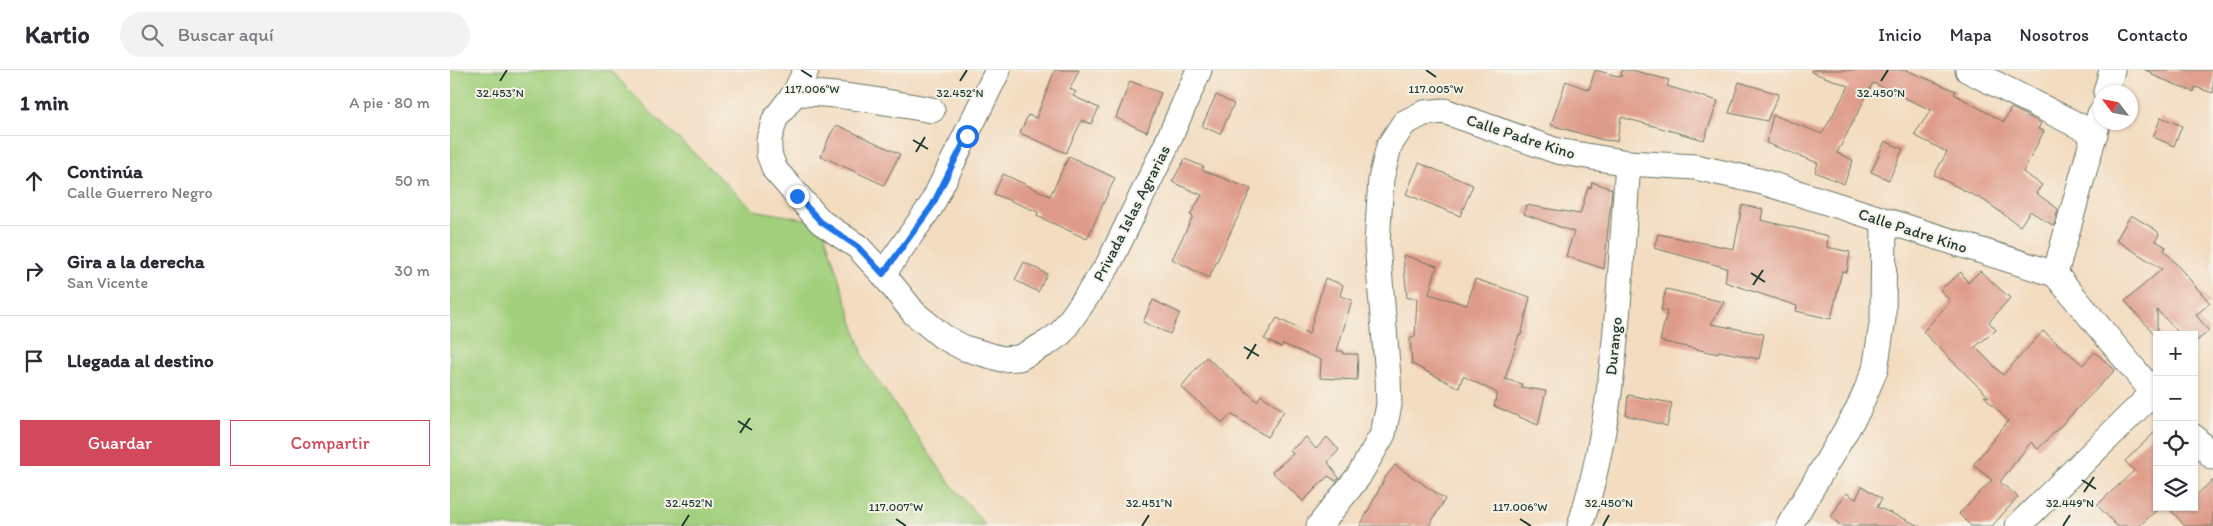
<!DOCTYPE html>
<html lang="es">
<meta charset="utf-8">
<style>
:root{--surface:#fff;--page:#f2f2f3;--text:#2b2b33;--muted:#7c7c81;--line:#e1e1e2;--accent:#d1495b}
body{margin:0;font-family:Itim,sans-serif;background:var(--page);color:var(--text)}
.controls{position:absolute;right:15px;bottom:15px;display:grid;overflow:hidden;border-radius:0px;box-shadow:0 1px 4px #0004}
.controls button{width:45px;height:45px;display:grid;place-items:center;padding:0;border:0;border-bottom:1px solid var(--line);background:var(--surface);color:var(--text);font:25px sans-serif}
.compass{position:absolute;left:1643px;top:15px;width:45px;height:45px;border-radius:50%;background:var(--surface);box-shadow:0 1px 4px #0004;rotate:302deg}
.stop{position:absolute;width:15px;height:15px;margin:-11px;border:4px solid #1a73e8;border-radius:50%;background:#fff}
.stop.end{background:#1a73e8;border-color:#fff;box-shadow:0 1px 5px #0008}
.list{margin:0;padding:0;list-style:none}
h2{display:flex;justify-content:space-between;align-items:center;height:65px;margin:0;padding:0 20px;font-size:21px}
h2 small{font-size:16px;font-weight:400;color:var(--muted)}
.list li{display:grid;grid-template-columns:32px 1fr auto;gap:15px;align-items:center;box-sizing:border-box;height:90px;padding:0 20px;border-top:1px solid var(--line)}
.list b{display:block;font-size:19px;white-space:nowrap}
.list p{margin:0;font-size:16px;white-space:nowrap;color:var(--muted)}
.list em{font-size:16px;font-style:normal;color:var(--muted)}
.actions{display:flex;gap:10px;padding:15px 20px}
.actions a{flex:1;padding:11px 0;border:1px solid var(--accent);border-radius:0px;text-align:center;font-size:18px;color:var(--accent)}
.actions .main{background:var(--accent);color:#fff}
.icon{flex:none;width:28px;height:28px;fill:none;stroke:currentColor;stroke-width:2;stroke-linecap:round;stroke-linejoin:round}
.map{position:relative;flex:none;width:1763px;height:456px;overflow:hidden}
header{display:flex;align-items:center;gap:30px;box-sizing:border-box;height:70px;padding:0 25px;background:var(--surface);border-bottom:1px solid var(--line)}
header strong{font-size:24px}
nav{display:flex;gap:28px;margin-inline-start:auto;font-size:18px}
.search{width:350px;height:45px;background:var(--page);display:flex;align-items:center;gap:12px;box-sizing:border-box;padding:0 18px;border-radius:28px;color:var(--muted);font-size:19px}
main{display:flex}
aside{flex:1;background:var(--surface)}
.map>svg:first-child{display:block}
.green{fill:#a2d07d;stroke:#608658}
.building{fill:#df9b89}
.lines{fill:none;stroke-linecap:round;stroke-linejoin:round}
.street-casing{stroke:#697565;stroke-width:27}
.street{stroke:#fff;stroke-width:25}
.route{stroke:#1a73e8;stroke-width:6}
.ticks{fill:none;stroke:#1f3d34;stroke-width:2}
.labels{text-anchor:middle;stroke-width:4;stroke-linejoin:round;paint-order:stroke}
.street-label{font-size:16px;fill:#1f3d34;stroke:#f7f3e8}
.ticks-label{font-size:12px;text-anchor:middle;fill:#1f3d34;stroke:#f7f3e8;stroke-width:4;stroke-linejoin:round;paint-order:stroke}
</style>
<header>
<strong>Kartio</strong>
<div class="search"><svg class="icon" aria-label="search" viewBox="0 0 24 24"><circle cx="10" cy="10" r="6"/><path d="M15 15l6 6"/></svg>Buscar aquí</div>
<nav><a>Inicio</a><a>Mapa</a><a>Nosotros</a><a>Contacto</a></nav>
</header>
<main>
<aside>
<h2>1 min<small>A pie · 80 m</small></h2>
<ul class="list">
<li><svg class="icon" aria-label="ahead" viewBox="0 0 24 24"><path d="M12 20V5M6 11l6-6 6 6"/></svg><div><b>Continúa</b><p>Calle Guerrero Negro</p></div><em>50 m</em></li>
<li><svg class="icon" aria-label="right" viewBox="0 0 24 24"><path d="M7 20v-9h11M14 6l5 5-5 5"/></svg><div><b>Gira a la derecha</b><p>San Vicente</p></div><em>30 m</em></li>
<li><svg class="icon" aria-label="arrive" viewBox="0 0 24 24"><path d="M6 21V4h12l-3 4 3 4H6"/></svg><div><b>Llegada al destino</b></div></li>
</ul>
<div class="actions"><a class="main">Guardar</a><a>Compartir</a></div>
</aside>
<div class="map">
<svg width="1763" height="456" viewBox="0 0 1763 456">
<rect width="100%" height="100%" fill="#f7f3e8"/>
<filter id="ink" filterUnits="userSpaceOnUse"><feTurbulence type="fractalNoise" baseFrequency=".02" numOctaves="2"/><feDisplacementMap in="SourceGraphic" scale="10" xChannelSelector="R" yChannelSelector="G"/><feConvolveMatrix kernelMatrix="1 2 1 2 8 2 1 2 1" color-interpolation-filters="sRGB"/></filter>
<filter id="wash" filterUnits="userSpaceOnUse"><feTurbulence type="fractalNoise" baseFrequency=".0096" numOctaves="4" result="noise"/><feDisplacementMap in="SourceGraphic" scale="20" xChannelSelector="R" yChannelSelector="G"/><feGaussianBlur stdDeviation="1.12" result="paint"/><feColorMatrix in="noise" values="0 0 0 0 0 0 0 0 0 0 0 0 0 0 0 0 0 1.4 0 .05"/><feComposite in="paint" operator="in"/></filter>
<g filter="url(#wash)">
<rect width="100%" height="100%" fill="#f3dcbf"/>
<path class="green" d="M0,0h160l39,41 105,99 67,12 45,142 84,119 36,43h-536z"/>
<g id="blocks">
<g class="building">
<path d="M605,0h24l-9,19 6,3 -3,4 26,12 -8,16 -9,-4 -16,33 -46,-20 8,-18 8,3z"/>
<path d="M1145,0l26,7 1,-7h10l37,10 -2,6 51,15 -14,39 -83,-23 -4,24 -14,-1 -52,-15 15,-44 23,9z"/>
<path d="M1361,0h95l50,21 -2,3 50,28 7,-14 30,15 -3,6 6,2 -21,41 19,13 -6,8 22,16 -4,17 -24,-15 -10,15 -35,-25 -51,-26 13,-23 -33,-17 17,-25 -58,-27 -36,70 16,7 -9,24 -29,-12 3,-9 -52,-20 7,-28 49,19 27,-48 -38,-14z"/>
<path d="M1695,0h68v23l-18,-6 -1,5 -42,-17 1,-2z"/>
<path d="M680,11l31,12 -14,39 -31,-14z"/>
<path d="M1289,12l40,12 -12,27 -38,-8z"/>
<path d="M766,25l18,9 -14,30 -18,-8z"/>
<path d="M1711,47l21,9 -8,20 -21,-9z"/>
<path d="M387,55l63,29 -16,31 -63,-29 10,-23z"/>
<path d="M1435,71l18,8 -14,31 -18,-8z"/>
<path d="M619,86l46,22 -28,61 -50,-23 1,-4 -44,-18 9,-20 47,22z"/>
<path d="M735,89l19,8 -2,3 49,19 -42,89 -37,-19 21,-43 -3,-1 12,-20 -30,-13z"/>
<path d="M969,93l54,22 -13,31 -54,-22z"/>
<path d="M1142,112l20,7 -8,80 -38,-13 8,-24 -50,-18 2,-9 54,9 8,-27 3,1z"/>
<path d="M1292,135l21,4 -2,11 67,16 -1,11 23,5 -3,20 -5,-1 -11,48 -35,-8 1,-5 -72,-24 2,-14 -73,-20 4,-14 76,15z"/>
<path d="M1681,145l25,15 3,4 -3,7 10,6 -2,3 46,53 -14,12 13,16 -15,12v-8h-13l-24,-25v27l-32,-36 37,-32 -46,-29z"/>
<path d="M953,185l34,11 -8,28 38,11 8,-26 55,18 -9,39 -2,-1 -14,44 17,5 -1,3 25,4 -8,34 -44,-19 3,-13 -34,-17 -4,12 -47,-24 -2,-26 5,-1 2,-39h-10z"/>
<path d="M574,192l23,12 -9,18 -23,-12z"/>
<path d="M1530,201l30,27 -21,24 7,8 -21,17 28,28 40,-44 40,34 12,-13 20,18 -77,79 -7,-7 -31,40 18,15 -26,29h-21l-12,-12 33,-34 -19,-15 35,-44 -24,-25 5,1 -66,-65 27,-31 -10,-11 21,-18 7,11z"/>
<path d="M875,208l18,7 -3,11 12,4 -15,51h6v3h15l-1,26 -37,-2 1,-18 -38,-16 -2,3 -17,-8 13,-21 32,16z"/>
<path d="M1216,219l58,13 -13,22 53,10 -5,25 -40,-8 -1,3 -58,-13 7,-30 -6,-1z"/>
<path d="M703,230l27,13 -10,21 -27,-12z"/>
<path d="M756,287l51,44 4,-6 23,16 -17,26 -36,-23 -8,9 -42,-36z"/>
<path d="M1178,325l44,8 -5,23 -41,-11z"/>
<path d="M1707,360v80l-18,16h-22l-20,-21 37,-34 -9,-10z"/>
<path d="M856,367l10,12 11,-12 12,13 -11,12 11,16 -3,3 -8,-5 -25,25 -31,-29 21,-18 -3,-3z"/>
<path d="M945,395l50,34 -16,27h-69l25,-48z"/>
<path d="M1763,410v46h-28l-17,-19h26v-10z"/>
<path d="M1412,416l20,13 -5,8 43,19h-79l-10,-9 15,-24 10,6z"/>
</g>
</g>
</g>
<g filter="url(#ink)">
<use href="#blocks" fill-opacity="0" stroke="#697565" stroke-width="1"/>
<g class="lines">
<defs>
<g id="street">
<path d="M356,0l-11,23 -20,26 -6,20v15l6,16 46,52 37,25 25,27 31,39 28,23 22,12 38,11 17,-1 28,-15 14,-10 17,-24 30,-44 57,-117 34,-78"/>
<path d="M1518,0l127,64"/>
<path d="M1656,22l6,-22"/>
<path d="M345,23c47,0 91,9 137,17"/>
<path d="M433,204l48,-68 67,-136"/>
<path d="M1605,204l45,-160"/>
<path d="M1605,204l102,123"/>
<path d="M1744,367l19,20"/>
<path d="M869,456l39,-49 25,-43 6,-29 -1,-28 -11,-133 4,-65 8,-33 15,-23 20,-10 20,-2 113,40 71,12 67,4 68,15 292,92"/>
<path d="M1130,456c37,-116 39,-242 48,-363"/>
<path d="M1339,456l69,-116 17,-40 8,-52 1,-97"/>
<path d="M1568,456l135,-133"/>
</g>
</defs>
<use href="#street" class="street-casing"/>
<use href="#street" class="street"/>
</g>
</g>
<g class="lines" filter="url(#ink)">
<path class="route" d="M347,126l24,26 37,25 25,27 49,-68 35,-70"/>
</g>
<path class="ticks" d="M351,0l11,7M976,0l10,7M50,11l7,-11M510,11l7,-11M1431,11l7,-11M463,70l15,9M466,82l9,-15M1301,203l14,9M1303,215l10,-15M794,277l15,9M797,289l9,-15M288,351l14,9M290,363l10,-15M1632,410l14,9M1634,422l10,-15M446,449l10,7M1070,449l11,7M232,456l7,-11M692,456l7,-11M1153,456l6,-11M1613,456l7,-11"/>
<g class="labels">
<g class="street-label">
<text transform="translate(1071 66) rotate(18)" y="6">Calle Padre Kino</text>
<text transform="translate(681 143) rotate(-63)" y="6">Privada Islas Agrarias</text>
<text transform="translate(1463 160) rotate(18)" y="6">Calle Padre Kino</text>
<text transform="translate(1163 276) rotate(-84)" y="6">Durango</text>
</g>
</g>
<g class="ticks-label">
<text x="362" y="23">117.006°W</text>
<text x="986" y="23">117.005°W</text>
<text x="50" y="27">32.453°N</text>
<text x="510" y="27">32.452°N</text>
<text x="1431" y="27">32.450°N</text>
<text x="239" y="437">32.452°N</text>
<text x="699" y="437">32.451°N</text>
<text x="1159" y="437">32.450°N</text>
<text x="1620" y="437">32.449°N</text>
<text x="446" y="441">117.007°W</text>
<text x="1070" y="441">117.006°W</text>
</g>
</svg>
<div class="controls">
<button>+</button>
<button>−</button>
<button><svg class="icon" aria-label="locate" viewBox="0 0 24 24"><circle cx="12" cy="12" r="6"/><path d="M12 2v4M12 18v4M2 12h4M18 12h4"/></svg></button>
<button><svg class="icon" aria-label="layers" viewBox="0 0 24 24"><path d="M12 4l9 5-9 5-9-5zM3 14l9 5 9-5"/></svg></button>
</div>
<svg class="compass" viewBox="-18 -18 36 36"><path d="M0-13l5 13h-10z" fill="#e53935"/><path d="M0 13l5-13h-10z" fill="#7c7c81"/></svg>
<div class="stop" style="left:517px;top:66px"></div>
<div class="stop end" style="left:347px;top:126px"></div>
</div>
</main>
